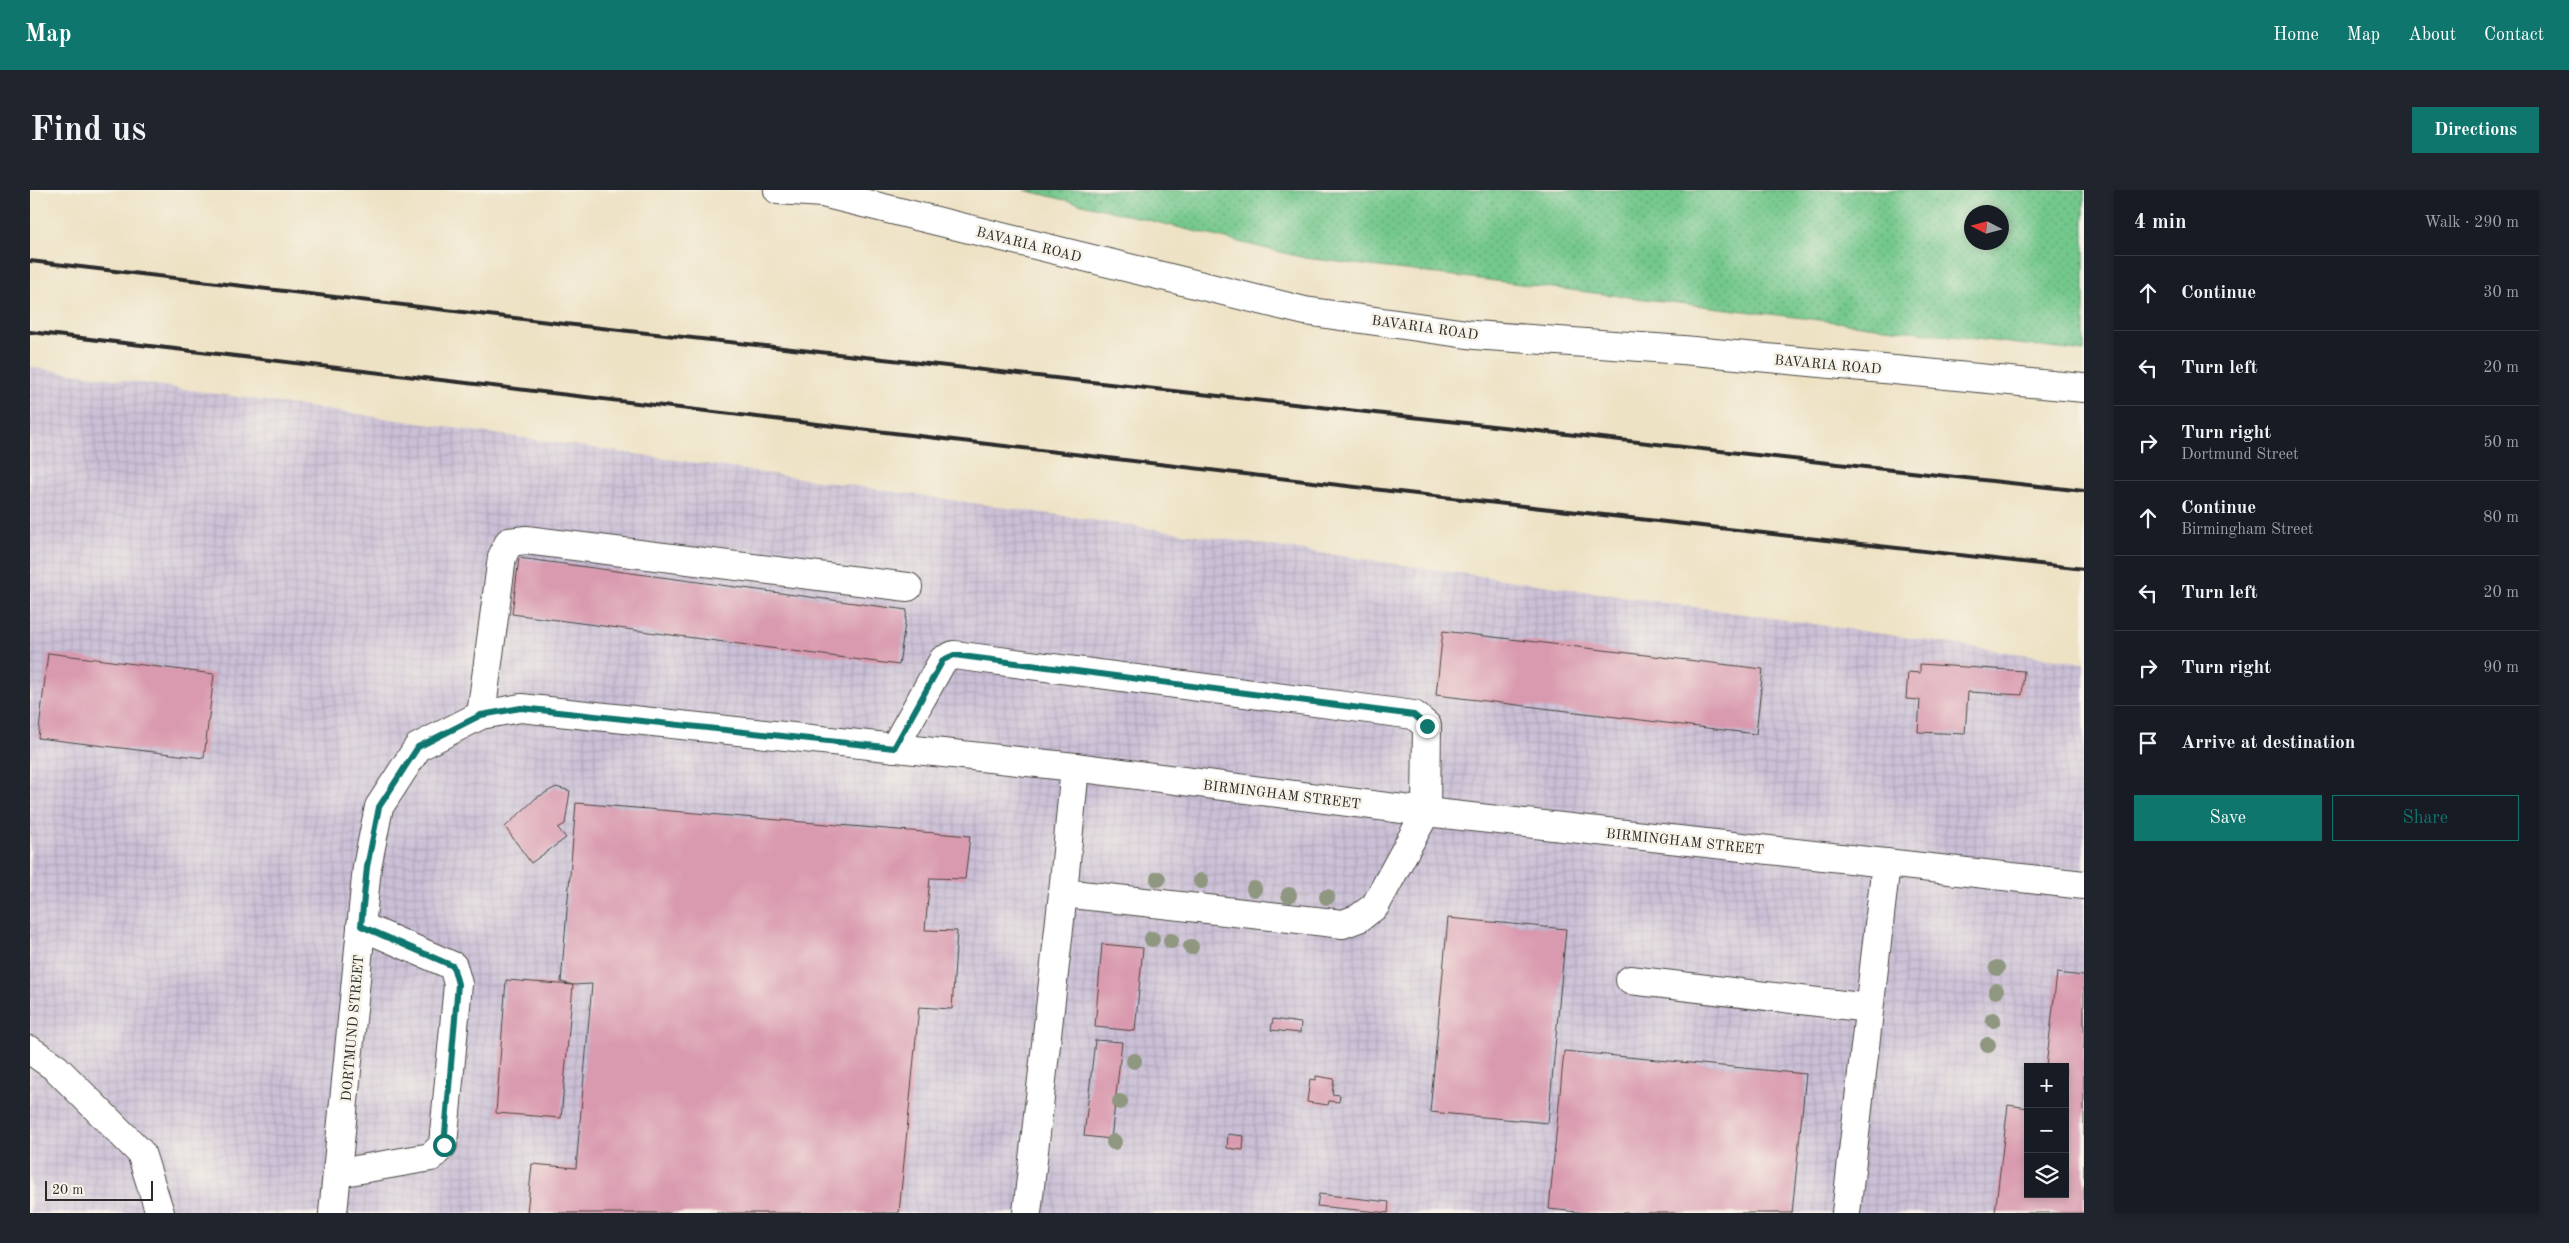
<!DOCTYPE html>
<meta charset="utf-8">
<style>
:root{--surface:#171b24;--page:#20242c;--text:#f1f3f6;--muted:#9ea1a6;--line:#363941;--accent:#0f766e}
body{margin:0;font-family:"Old Standard TT",serif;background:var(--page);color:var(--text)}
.controls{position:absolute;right:15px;bottom:15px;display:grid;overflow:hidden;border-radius:0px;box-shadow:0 2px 8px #0003}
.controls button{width:45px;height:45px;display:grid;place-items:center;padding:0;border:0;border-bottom:1px solid var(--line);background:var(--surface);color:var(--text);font:25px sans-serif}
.compass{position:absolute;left:1934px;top:15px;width:45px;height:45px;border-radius:50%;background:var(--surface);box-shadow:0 2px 8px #0003;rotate:276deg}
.scale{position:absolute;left:15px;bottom:12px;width:108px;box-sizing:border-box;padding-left:5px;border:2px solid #2b2b2b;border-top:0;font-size:14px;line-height:18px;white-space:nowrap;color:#2b2b2b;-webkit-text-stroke:4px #f7f3e8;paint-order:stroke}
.stop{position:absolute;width:15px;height:15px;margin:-11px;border:4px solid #0f766e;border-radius:50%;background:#fff}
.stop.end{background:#0f766e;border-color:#fff;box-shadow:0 1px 5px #0008}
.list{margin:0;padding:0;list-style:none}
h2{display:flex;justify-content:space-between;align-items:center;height:65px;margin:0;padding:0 20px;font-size:21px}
h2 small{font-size:16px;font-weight:400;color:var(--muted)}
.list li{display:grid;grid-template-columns:32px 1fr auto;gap:15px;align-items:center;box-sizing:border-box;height:75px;padding:0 20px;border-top:1px solid var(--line)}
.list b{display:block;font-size:19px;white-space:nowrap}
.list p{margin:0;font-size:16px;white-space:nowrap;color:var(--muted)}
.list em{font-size:16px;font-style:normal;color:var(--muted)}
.actions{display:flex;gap:10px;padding:15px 20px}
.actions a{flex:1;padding:11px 0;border:1px solid var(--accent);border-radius:0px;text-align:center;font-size:18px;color:var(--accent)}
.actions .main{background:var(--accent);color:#fff}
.icon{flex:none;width:28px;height:28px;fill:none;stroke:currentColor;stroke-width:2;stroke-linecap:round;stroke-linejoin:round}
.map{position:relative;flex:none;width:2054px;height:1023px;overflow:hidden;border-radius:0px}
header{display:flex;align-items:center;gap:30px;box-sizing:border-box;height:70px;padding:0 25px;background:var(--accent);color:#fff}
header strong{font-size:24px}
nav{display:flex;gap:28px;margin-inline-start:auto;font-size:18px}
.intro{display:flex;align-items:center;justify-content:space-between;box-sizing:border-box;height:120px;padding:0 30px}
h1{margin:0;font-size:35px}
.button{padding:12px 22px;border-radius:0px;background:var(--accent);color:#fff;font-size:18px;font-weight:700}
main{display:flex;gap:30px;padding:0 30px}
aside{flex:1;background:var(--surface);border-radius:0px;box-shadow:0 2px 8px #0003}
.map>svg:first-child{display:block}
.industrial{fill:url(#industrial-grid);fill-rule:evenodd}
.green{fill:url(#green-dots);stroke:#4f7a5c;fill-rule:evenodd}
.building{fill:#d99aaf}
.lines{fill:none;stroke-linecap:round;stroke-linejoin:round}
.minor-casing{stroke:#484642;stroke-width:30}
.minor{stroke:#fff;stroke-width:28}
.rail{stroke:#2b2b2b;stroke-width:4}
.tree{fill:#8f9780}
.route{stroke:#0f766e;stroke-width:6}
.labels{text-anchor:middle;stroke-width:5;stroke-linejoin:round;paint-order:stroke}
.street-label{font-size:14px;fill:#2b2b2b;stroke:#f7f3e8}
</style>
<header>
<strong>Map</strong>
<nav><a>Home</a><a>Map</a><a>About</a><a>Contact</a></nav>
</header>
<div class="intro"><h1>Find us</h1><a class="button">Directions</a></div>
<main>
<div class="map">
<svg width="2054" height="1023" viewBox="0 0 2054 1023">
<defs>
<pattern id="industrial-grid" width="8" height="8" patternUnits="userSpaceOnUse" patternTransform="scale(1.25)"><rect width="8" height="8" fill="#cabfd6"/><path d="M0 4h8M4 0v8" fill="none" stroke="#aea4b8"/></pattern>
<pattern id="green-dots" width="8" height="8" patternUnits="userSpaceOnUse" patternTransform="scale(1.25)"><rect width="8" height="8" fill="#73c88c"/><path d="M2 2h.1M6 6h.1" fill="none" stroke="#5fa373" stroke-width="1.8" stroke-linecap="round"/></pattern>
</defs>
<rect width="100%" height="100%" fill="#f7f3e8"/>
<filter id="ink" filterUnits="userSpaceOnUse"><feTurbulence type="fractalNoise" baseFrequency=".02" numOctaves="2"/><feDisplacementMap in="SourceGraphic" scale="10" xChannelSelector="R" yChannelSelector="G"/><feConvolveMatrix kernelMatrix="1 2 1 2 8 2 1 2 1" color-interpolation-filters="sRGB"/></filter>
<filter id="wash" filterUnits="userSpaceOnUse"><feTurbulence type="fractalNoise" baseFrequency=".0096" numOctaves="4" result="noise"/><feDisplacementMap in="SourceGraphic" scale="20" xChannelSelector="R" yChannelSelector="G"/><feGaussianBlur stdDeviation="1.12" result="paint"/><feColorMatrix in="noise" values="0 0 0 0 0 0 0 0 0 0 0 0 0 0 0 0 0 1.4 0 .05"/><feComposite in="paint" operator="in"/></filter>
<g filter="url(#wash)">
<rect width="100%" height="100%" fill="#eee2c4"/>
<path class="industrial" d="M0,177l2054,296v550h-2054zM1998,877h37v127h-37z"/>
<path class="green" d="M994,0h1060v162l-779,-94zM1941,22h30v30h-30z"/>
<g id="blocks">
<g class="building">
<path d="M489,368l388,52 -8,55 -387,-51z"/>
<path d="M1413,441l320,38 -7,65 -320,-39z"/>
<path d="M18,463l166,21 -10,84 -166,-20z"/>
<path d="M1890,474l104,7 -2,24 -54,-3 -3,42 -47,-2 2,-32 -14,-1 2,-27 12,1z"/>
<path d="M526,597l14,4 -5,33 -7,4 8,10 -35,25 -26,-36 31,-29z"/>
<path d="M546,613l394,33 -5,43 -35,-1 -5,52 32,1 -5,78 -33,-2 -20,206h-372l5,-49 44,4 16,-184 -19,1 -12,-3z"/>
<path d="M1418,728l118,11 -18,194 -118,-11z"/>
<path d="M1072,754l41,4 -8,83 -40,-4z"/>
<path d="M2027,783l27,3v237h-89l13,-108 20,3v86h37v-127h-19z"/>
<path d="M476,790l67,5 -12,133 -65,-5z"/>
<path d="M1243,829l28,4 -1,10 -29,-3z"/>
<path d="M1065,850l27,2 -11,97 -27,-3z"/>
<path d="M1534,861l242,23 -14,139h-206l-37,-4z"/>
<path d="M1286,886l18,3 -2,15 8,1 -1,7 -10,-1 -1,4 -21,-3 3,-23 6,1z"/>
<path d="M1198,944l16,2 -1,14 -16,-2z"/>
<path d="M1289,1004l70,8 -1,11 -71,-7z"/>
</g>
</g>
</g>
<g filter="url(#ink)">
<use href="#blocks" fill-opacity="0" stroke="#484642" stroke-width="1"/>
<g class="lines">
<defs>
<g id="minor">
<path d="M748,0l44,3 483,118 169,24 209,15 401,38"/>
<path d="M451,525l21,-158 7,-15 17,-2 382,47"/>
<path d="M864,558l49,-88 11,-5 460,60 13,11 -1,86 -51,94 -16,12 -16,6 -280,-31 12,-126"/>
<path d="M1600,790l239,28"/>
<path d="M0,860l26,18 85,85 19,60"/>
<path d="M308,983l93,-16 12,-12 15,-161 -5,-18 -92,-40"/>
<path d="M303,1023l34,-346 12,-60 39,-60 63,-32 40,-7 554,59 351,45 658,73"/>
<path d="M997,1023l36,-320"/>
<path d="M1816,1023l40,-350"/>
</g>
</defs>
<use href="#minor" class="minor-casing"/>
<use href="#minor" class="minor"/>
<g class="rail">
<path d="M0,71l535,63 1519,167"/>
<path d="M0,142l1360,159 694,78"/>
</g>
</g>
<g class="tree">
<circle cx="1128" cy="689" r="8"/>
<circle cx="1171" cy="691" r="8"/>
<circle cx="1224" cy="699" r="8"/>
<circle cx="1259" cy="705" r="8"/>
<circle cx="1297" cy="707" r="8"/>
<circle cx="1122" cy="749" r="8"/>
<circle cx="1141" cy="751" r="8"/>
<circle cx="1161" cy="757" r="8"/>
<circle cx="1967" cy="778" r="8"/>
<circle cx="1966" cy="801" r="8"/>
<circle cx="1963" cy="830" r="8"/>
<circle cx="1958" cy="855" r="8"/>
<circle cx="1104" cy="871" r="8"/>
<circle cx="1090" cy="912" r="8"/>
<circle cx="1084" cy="952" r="8"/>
</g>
</g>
<g class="lines" filter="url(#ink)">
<path class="route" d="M414,955l14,-161 -5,-18 -92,-40 6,-59 12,-60 39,-60 63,-32 40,-7 373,40 49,-88 11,-5 460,60 13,11"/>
</g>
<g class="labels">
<g class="street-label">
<text transform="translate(999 54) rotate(14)" y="5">BAVARIA ROAD</text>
<text transform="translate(1395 137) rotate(8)" y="5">BAVARIA ROAD</text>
<text transform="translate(1798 174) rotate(5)" y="5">BAVARIA ROAD</text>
<text transform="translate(1252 604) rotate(7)" y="5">BIRMINGHAM STREET</text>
<text transform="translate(1655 651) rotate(6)" y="5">BIRMINGHAM STREET</text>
<text transform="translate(322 838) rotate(-85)" y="5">DORTMUND STREET</text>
</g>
</g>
</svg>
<div class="controls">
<button>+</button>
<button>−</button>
<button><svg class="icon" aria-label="layers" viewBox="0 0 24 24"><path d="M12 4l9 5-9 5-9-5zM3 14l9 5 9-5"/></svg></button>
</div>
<svg class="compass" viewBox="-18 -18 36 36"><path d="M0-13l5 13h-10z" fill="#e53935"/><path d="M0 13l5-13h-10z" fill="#9ea1a6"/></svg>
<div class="scale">20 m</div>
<div class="stop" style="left:414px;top:955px"></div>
<div class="stop end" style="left:1397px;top:536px"></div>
</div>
<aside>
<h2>4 min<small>Walk · 290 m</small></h2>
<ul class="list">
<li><svg class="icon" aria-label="ahead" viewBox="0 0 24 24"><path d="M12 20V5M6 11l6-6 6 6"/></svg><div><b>Continue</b></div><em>30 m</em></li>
<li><svg class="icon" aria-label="left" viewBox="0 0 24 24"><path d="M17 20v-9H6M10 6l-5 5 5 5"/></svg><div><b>Turn left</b></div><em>20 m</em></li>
<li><svg class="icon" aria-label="right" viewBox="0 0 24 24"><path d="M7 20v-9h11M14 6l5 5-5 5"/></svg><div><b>Turn right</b><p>Dortmund Street</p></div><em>50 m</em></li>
<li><svg class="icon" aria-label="ahead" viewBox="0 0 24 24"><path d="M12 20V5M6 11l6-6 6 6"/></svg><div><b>Continue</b><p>Birmingham Street</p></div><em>80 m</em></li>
<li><svg class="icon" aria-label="left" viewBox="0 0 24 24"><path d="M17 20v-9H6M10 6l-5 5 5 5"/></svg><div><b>Turn left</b></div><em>20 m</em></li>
<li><svg class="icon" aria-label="right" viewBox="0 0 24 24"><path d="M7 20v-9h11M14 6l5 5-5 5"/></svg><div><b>Turn right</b></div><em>90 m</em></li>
<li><svg class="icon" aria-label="arrive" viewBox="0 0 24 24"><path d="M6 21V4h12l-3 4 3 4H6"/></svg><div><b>Arrive at destination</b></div></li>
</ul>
<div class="actions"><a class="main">Save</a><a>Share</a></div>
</aside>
</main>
